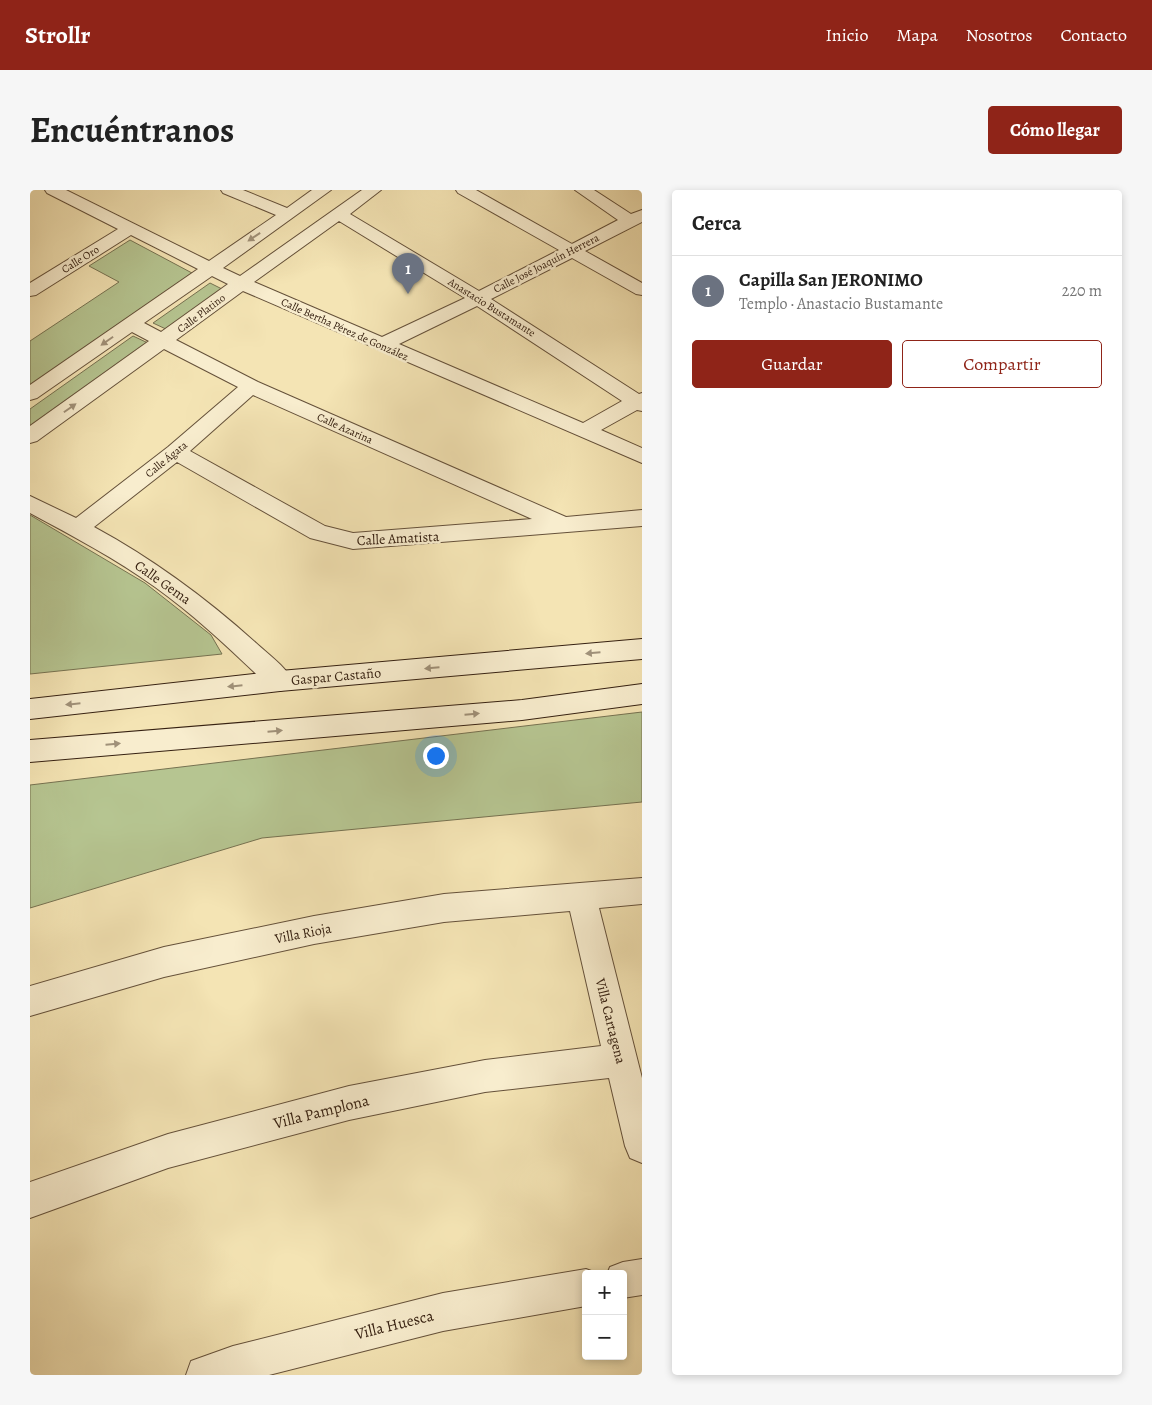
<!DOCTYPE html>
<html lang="es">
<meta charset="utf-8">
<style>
:root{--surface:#fff;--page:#f6f6f6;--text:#222;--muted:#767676;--line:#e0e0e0;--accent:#8f2418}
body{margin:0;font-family:Alegreya,serif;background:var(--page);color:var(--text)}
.controls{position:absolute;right:15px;bottom:15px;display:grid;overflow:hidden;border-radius:5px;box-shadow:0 2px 8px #0003}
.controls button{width:45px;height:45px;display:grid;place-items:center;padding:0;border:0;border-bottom:1px solid var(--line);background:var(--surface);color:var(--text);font:25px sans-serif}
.you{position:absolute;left:405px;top:565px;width:18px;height:18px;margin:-12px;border:4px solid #fff;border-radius:50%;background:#1a73e8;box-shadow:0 0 0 8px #1a73e833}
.badge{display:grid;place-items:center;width:32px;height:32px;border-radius:50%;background:var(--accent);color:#fff;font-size:16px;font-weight:700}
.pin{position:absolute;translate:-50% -41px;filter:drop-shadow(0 1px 2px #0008)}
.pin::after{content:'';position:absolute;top:26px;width:18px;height:15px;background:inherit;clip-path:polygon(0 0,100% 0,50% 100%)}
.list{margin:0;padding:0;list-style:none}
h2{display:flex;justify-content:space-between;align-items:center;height:65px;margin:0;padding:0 20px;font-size:21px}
h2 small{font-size:16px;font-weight:400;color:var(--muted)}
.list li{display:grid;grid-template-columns:32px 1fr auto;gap:15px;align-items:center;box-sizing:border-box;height:70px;padding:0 20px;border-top:1px solid var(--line)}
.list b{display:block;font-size:19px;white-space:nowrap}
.list p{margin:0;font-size:16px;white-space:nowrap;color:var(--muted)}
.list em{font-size:16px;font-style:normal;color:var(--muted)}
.actions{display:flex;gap:10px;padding:15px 20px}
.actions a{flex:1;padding:11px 0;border:1px solid var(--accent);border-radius:5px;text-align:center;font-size:18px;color:var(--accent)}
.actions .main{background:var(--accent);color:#fff}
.map{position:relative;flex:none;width:612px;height:1185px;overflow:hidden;border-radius:5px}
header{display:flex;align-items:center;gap:30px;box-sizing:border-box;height:70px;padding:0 25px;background:var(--accent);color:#fff}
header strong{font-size:24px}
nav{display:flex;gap:28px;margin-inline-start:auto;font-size:18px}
.intro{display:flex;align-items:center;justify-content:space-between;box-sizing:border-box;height:120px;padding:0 30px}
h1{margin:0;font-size:35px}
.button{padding:12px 22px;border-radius:5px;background:var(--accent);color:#fff;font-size:18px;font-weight:700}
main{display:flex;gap:30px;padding:0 30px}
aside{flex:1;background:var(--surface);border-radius:5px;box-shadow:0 2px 8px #0003}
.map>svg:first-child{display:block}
.green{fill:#b6c591;stroke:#767251}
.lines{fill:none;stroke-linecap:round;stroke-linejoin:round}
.minor-casing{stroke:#65513a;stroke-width:2}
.secondary-casing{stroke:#352011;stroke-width:2}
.minor{fill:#f8edce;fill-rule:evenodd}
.secondary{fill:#f8edce;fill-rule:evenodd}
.oneway{fill:#a09179}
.labels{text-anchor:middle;stroke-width:5;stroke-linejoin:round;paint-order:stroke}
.far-street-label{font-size:11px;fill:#352011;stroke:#f8edce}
.street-label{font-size:14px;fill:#352011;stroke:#f8edce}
.near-street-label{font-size:16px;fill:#352011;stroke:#f8edce}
</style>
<header>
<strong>Strollr</strong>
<nav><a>Inicio</a><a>Mapa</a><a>Nosotros</a><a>Contacto</a></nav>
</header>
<div class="intro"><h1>Encuéntranos</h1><a class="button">Cómo llegar</a></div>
<main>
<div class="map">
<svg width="612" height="1185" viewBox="0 0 612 1185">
<rect width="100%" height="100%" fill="#f4e4b4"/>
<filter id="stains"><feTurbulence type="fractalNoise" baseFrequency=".004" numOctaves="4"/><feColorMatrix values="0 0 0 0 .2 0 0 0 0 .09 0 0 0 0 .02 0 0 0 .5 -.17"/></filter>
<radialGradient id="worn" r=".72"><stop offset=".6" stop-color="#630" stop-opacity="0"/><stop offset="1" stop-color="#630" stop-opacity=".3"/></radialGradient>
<g class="green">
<path d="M100,50l62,33 -162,112v-44l89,-59 -30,-16z"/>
<path d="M180,93l14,7 -56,40 -15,-7z"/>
<path d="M103,146l15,7 -118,84v-18z"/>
<path d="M0,325l115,68 66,52 11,19 -192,20z"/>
<path d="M612,522v90l-380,36 -232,70v-123z"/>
</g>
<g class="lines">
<defs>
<g id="minor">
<path d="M15,0h21l143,71 67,-46 -53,-22 -2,-3h22l44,18 25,-18h19l-108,78 17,8 122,-86h19l-31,24 129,77 80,-41 -101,-57 -2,-3h20l96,54 46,-24 -43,-30h19l37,24 11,-4v12l-57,29 57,32v12l-6,-1 -64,-36 -81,41 148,95 3,-1v18l-5,-1 -36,20 41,18v15l-399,-172 -67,49 82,42 308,135 76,-7v16l-289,23 -43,-11 -133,-76 -83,65c59,32 112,71 162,116 12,11 29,23 37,38l-4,7 -9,3 -9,-3c-37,-35 -74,-71 -116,-101 -39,-28 -82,-51 -125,-74v-17l46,22 92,-71 70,-60 -74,-38 -127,92 -7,2v-17l119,-85 -17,-9 -95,66 -7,2v-15l168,-116 -67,-34 -95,60 -6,1v-13l88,-54 -71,-36zM309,31l126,77 -83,39 -128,-55zM182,86l16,8 -67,48 -17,-9zM447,116l145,95 -39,22 -184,-79zM223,205l279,124 -179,14 -28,-7 -135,-75z"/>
<path d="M612,688v26l-43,4 43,170v85l-12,-5 -5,-12 -16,-68 -124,14 -136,28 -181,48 -138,50v-36l138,-48 181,-48 136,-26 116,-14 -31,-135 -126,11 -130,22 -150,33 -134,39v-30l134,-39 150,-31 130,-22z"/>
<path d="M612,1069v36l-19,3v-24h-16l3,-7 13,-5z"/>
<path d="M556,1079l13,5h-13v32l-143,25 -174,44h-83l5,-14 42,-15 210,-53z"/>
</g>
<g id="secondary">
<path d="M612,449v20l-362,32 -250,28v-20l250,-28z"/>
<path d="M612,494v20l-120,16 -492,42v-22l492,-40z"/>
</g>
</defs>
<use href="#minor" class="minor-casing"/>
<use href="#secondary" class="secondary-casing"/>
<use href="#minor" class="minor"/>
<use href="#secondary" class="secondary"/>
</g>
<defs><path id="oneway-solid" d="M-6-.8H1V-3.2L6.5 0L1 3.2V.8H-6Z" transform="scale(1.25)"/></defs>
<g class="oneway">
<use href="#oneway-solid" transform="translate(224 47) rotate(146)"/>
<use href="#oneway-solid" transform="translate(77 151) rotate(145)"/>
<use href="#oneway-solid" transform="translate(40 218) rotate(-35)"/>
<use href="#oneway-solid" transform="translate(563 463) rotate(175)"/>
<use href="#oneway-solid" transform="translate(402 478) rotate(175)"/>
<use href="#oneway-solid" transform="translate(205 496) rotate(174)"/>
<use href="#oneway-solid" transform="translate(43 514) rotate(174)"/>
<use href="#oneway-solid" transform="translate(442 524) rotate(-5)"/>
<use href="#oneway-solid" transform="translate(245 541) rotate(-5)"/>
<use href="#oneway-solid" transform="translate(83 554) rotate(-5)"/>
</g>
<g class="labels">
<g class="far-street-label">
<text transform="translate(50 69) rotate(-32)" y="4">Calle Oro</text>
<text transform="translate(516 73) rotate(-27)" y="4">Calle José Joaquín Herrera</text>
<text transform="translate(462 117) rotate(32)" y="4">Anastacio Bustamante</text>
<text transform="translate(171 123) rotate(-37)" y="4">Calle Platino</text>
<text transform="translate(315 139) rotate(24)" y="4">Calle Bertha Pérez de González</text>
<text transform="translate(315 238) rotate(24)" y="4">Calle Azarina</text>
<text transform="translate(136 269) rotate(-39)" y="4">Calle Ágata</text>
</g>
<g class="street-label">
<text transform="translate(368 348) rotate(-3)" y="5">Calle Amatista</text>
<text transform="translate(133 392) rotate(35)" y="5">Calle Gema</text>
<text transform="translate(306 486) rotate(-5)" y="5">Gaspar Castaño</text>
<text transform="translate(273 743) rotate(-11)" y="5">Villa Rioja</text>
<text transform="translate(581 831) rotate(76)" y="5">Villa Cartagena</text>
</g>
<g class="near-street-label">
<text transform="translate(291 921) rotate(-14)" y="6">Villa Pamplona</text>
<text transform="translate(364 1134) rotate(-14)" y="6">Villa Huesca</text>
</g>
</g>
<rect width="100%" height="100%" filter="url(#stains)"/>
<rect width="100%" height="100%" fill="url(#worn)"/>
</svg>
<div class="controls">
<button>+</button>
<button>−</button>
</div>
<div class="you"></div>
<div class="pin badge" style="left:378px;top:104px;background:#6b7280">1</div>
</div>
<aside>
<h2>Cerca<small></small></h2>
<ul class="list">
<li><span class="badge" style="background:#6b7280">1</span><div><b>Capilla San JERONIMO</b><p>Templo · Anastacio Bustamante</p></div><em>220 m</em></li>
</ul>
<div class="actions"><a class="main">Guardar</a><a>Compartir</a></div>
</aside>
</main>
